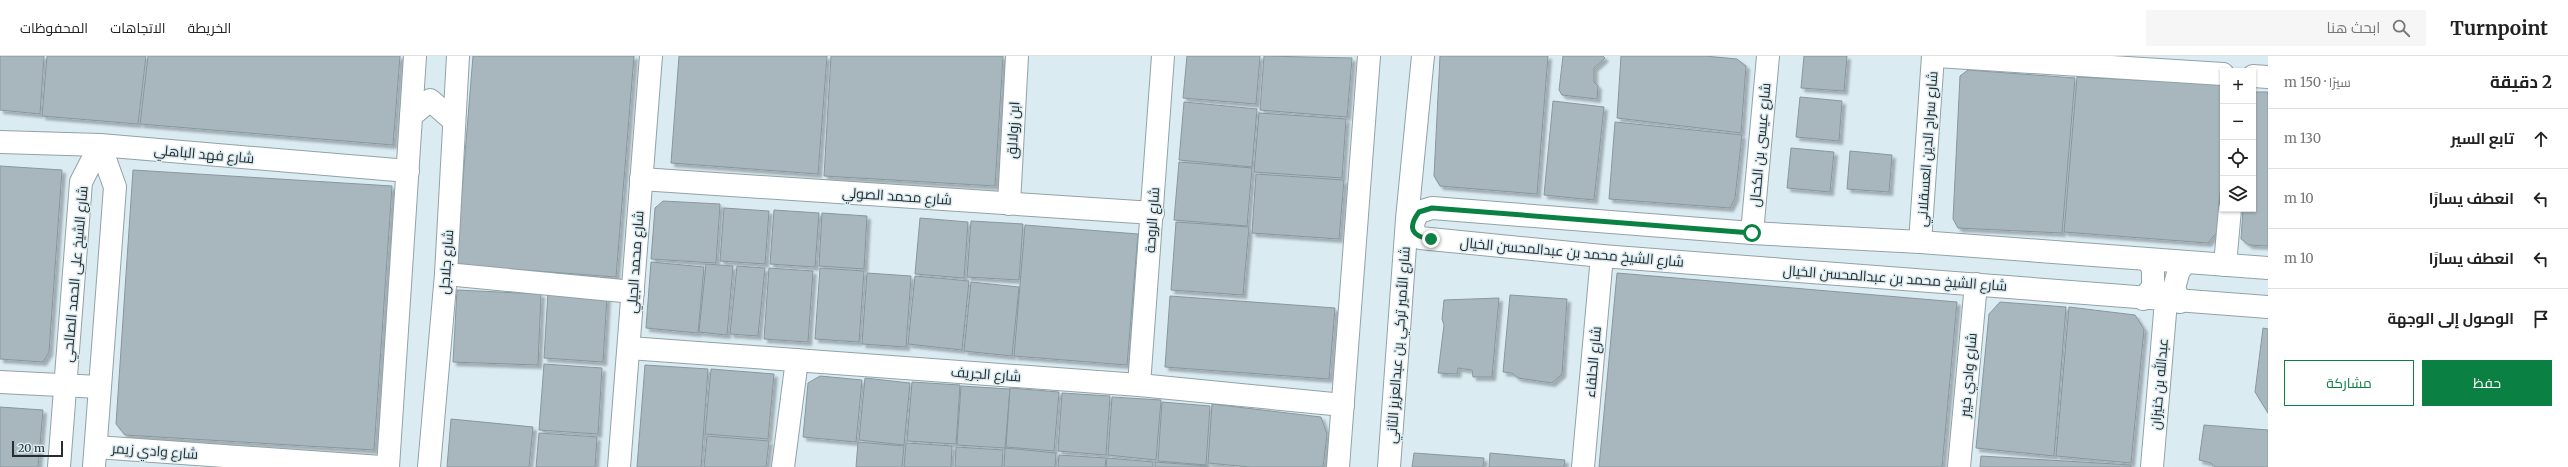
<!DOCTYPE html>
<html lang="ar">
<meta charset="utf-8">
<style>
:root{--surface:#fff;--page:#f6f6f6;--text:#222;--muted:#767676;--line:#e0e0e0;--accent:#0b8043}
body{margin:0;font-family:Merriweather,Cairo,serif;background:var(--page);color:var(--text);direction:rtl}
.controls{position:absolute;right:12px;top:12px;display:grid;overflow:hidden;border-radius:0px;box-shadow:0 1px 3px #0004}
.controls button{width:36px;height:36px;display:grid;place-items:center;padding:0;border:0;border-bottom:1px solid var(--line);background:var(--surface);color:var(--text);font:20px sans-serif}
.scale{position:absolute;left:12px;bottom:10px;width:51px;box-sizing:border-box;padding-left:4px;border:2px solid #272d2f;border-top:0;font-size:11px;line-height:14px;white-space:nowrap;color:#272d2f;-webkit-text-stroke:3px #daebf1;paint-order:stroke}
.stop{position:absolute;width:12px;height:12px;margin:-9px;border:3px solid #0b8043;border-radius:50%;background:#fff}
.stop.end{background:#0b8043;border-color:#fff;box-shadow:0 1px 4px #0008}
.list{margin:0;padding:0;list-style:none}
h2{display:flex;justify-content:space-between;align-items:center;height:52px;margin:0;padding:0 16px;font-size:17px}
h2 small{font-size:13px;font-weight:400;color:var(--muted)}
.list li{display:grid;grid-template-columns:26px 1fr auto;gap:12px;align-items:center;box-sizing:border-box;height:60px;padding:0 16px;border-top:1px solid var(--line)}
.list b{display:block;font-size:15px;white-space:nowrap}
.list em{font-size:13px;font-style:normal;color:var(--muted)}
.actions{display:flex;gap:8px;padding:12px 16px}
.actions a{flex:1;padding:9px 0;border:1px solid var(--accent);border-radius:0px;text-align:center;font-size:14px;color:var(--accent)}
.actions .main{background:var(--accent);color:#fff}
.icon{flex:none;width:22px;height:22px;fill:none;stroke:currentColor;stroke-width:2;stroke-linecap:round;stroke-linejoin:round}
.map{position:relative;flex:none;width:2268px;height:411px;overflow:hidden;direction:ltr}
header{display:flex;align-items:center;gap:24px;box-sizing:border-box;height:56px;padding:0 20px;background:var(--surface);border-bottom:1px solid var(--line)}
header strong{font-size:19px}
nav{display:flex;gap:22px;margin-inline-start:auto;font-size:14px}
.search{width:280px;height:36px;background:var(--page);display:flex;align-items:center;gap:10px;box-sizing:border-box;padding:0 14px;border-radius:0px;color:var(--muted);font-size:15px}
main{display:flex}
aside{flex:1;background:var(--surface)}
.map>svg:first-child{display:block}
.building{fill:#a7b7bd;stroke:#88979d;filter:url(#shadow)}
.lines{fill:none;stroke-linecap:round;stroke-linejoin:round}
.minor-casing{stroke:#92a2a7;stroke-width:24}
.minor{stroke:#fff;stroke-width:22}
.route{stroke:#0b8043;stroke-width:5}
.labels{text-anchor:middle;stroke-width:3;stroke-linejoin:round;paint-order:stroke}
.street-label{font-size:14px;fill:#272d2f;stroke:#daebf1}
</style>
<header>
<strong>Turnpoint</strong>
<div class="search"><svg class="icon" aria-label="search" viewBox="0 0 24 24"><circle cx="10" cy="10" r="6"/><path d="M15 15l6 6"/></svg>ابحث هنا</div>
<nav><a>الخريطة</a><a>الاتجاهات</a><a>المحفوظات</a></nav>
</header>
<main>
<aside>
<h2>2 دقيقة<small>سيرًا · 150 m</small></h2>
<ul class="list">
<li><svg class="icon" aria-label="ahead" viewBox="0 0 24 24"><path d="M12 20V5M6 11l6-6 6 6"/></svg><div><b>تابع السير</b></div><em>130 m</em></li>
<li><svg class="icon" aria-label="left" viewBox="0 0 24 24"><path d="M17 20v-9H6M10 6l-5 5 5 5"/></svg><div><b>انعطف يسارًا</b></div><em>10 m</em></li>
<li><svg class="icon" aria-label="left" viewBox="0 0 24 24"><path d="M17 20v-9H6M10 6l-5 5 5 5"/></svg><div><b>انعطف يسارًا</b></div><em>10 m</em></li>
<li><svg class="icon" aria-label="arrive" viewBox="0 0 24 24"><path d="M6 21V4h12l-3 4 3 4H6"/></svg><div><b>الوصول إلى الوجهة</b></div></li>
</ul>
<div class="actions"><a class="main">حفظ</a><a>مشاركة</a></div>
</aside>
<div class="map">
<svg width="2268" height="411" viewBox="0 0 2268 411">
<defs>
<filter id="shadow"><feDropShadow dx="3.5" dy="3.5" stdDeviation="1" flood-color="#0004"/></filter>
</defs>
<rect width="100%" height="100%" fill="#daebf1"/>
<g class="building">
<path d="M0,0h44l-4,58 -40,-4z"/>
<path d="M47,0h99l-8,68 -96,-8z"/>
<path d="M148,0h252l-7,89 -253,-21z"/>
<path d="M473,0h161l-18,221 -160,-12z"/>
<path d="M679,0h148l-9,118 -147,-11z"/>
<path d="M831,0h172l-8,130 -171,-10z"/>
<path d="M1187,0h73l-4,48 -73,-6z"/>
<path d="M1264,0l88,2 -5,59 -87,-7z"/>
<path d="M1440,0h108l-11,138 -97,-8 -6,-10z"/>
<path d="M1563,0h40l2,2 -11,10v14l4,4 -1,13 -35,-4 -3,-5z"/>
<path d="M1621,0h84l32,3 9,7 -5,67 -124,-15z"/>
<path d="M1804,0h43l-3,35 -43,-3z"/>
<path d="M1968,14l107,8 -13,155 -104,-5 -5,-9 7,-143z"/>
<path d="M2077,21l144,7 2,4v68l-6,76 -9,11 -144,-11z"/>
<path d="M2254,36h14v154l-19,-1 -8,-6 2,-30h10z"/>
<path d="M1800,41l42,4 -3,40 -43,-4z"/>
<path d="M1553,45l51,6 -10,93 -50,-5z"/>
<path d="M1184,46l73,7 -5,58 -73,-7z"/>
<path d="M1259,57l87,6 -4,59 -88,-6z"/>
<path d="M1615,66l127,13 -7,63 -5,10 -121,-9z"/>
<path d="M1791,92l43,4 -4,40 -43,-4z"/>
<path d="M1850,95l42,4 -3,37 -42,-3z"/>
<path d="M1179,106l73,6 -5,58 -73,-6z"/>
<path d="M0,110l62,4 -13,182 -6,10 -43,-3z"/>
<path d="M133,114l259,16 -18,264 -249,-15 -9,-11z"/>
<path d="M1256,118l88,6 -5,59 -87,-6z"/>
<path d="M663,145l57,3 -4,59 -65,-4 4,-51z"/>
<path d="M724,152l45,3 -4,53 -45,-3z"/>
<path d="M774,154l45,3 -4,54 -45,-3z"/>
<path d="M822,157l45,3 -3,53 -45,-3z"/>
<path d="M920,162l48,4 -4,56 -49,-4z"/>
<path d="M971,165l52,3 -4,56 -52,-3z"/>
<path d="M1176,166l73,5 -6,68 -72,-5z"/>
<path d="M1025,169l113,9 -11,131 -113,-9z"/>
<path d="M651,206l53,5 -6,66 -52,-5z"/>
<path d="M706,208l27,2 -6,69 -28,-3z"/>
<path d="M737,210l28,2 -7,68 -28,-2z"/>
<path d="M769,212l44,3 -5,71 -44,-3z"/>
<path d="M820,212l44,3 -5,71 -44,-3z"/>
<path d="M867,217l44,3 -5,71 -44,-3z"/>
<path d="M1617,217l340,29 -15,165h-343z"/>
<path d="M915,220l54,5 -7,69 -54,-6z"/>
<path d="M971,226l48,5 -7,69 -48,-5z"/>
<path d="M457,234l84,4 -3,71 -85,-3z"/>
<path d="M548,236l59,4 -4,66 -59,-4z"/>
<path d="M1510,239l57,4 -5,75 -10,9 -34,-5 -6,-5 -9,-1z"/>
<path d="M1170,240l165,12 -6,71 -164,-12z"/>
<path d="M1499,242l-7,79h-19l-1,-7 -14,-2 -1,6 -19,-1 6,-48 -2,-6 2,-19z"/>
<path d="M2000,246l66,5 -12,149 -78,-8 13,-134z"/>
<path d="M2069,251l66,8 9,14 -13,134 -75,-7z"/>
<path d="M2263,272l5,1v84l-13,-21z"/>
<path d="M544,308l58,4 -4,66 -59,-4z"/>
<path d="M645,309l63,4 -7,98h-64z"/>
<path d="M711,313l63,5 -6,65 -63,-5z"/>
<path d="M820,320l42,4 -6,62 -53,-5 5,-54z"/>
<path d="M865,322l45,5 -6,62 -45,-5z"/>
<path d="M912,326l48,3 -4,59 -49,-3z"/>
<path d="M961,330l49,3 -5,59 -48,-3z"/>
<path d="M1010,332l49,4 -5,59 -48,-4z"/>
<path d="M1062,337l48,3 -4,59 -48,-4z"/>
<path d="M1112,341l49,3 -5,60 -48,-5z"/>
<path d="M1162,346l48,4 -4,59 -48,-4z"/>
<path d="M1212,348l109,13 6,17 -4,33h-73l-42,-4z"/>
<path d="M0,351l43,3 -5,57h-38z"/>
<path d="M451,363l82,8 -4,40h-82z"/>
<path d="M2204,369l64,5v37h-53l-4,-4 -12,-3z"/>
<path d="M539,377l58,4 -2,30h-59z"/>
<path d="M707,380l62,5 -3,26h-62z"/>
<path d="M858,386l46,4 -2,21h-46z"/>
<path d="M906,387l46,3 -1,21h-47z"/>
<path d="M956,391l47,3 -1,17h-47z"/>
<path d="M1005,392l51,5 -1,14h-51z"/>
<path d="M1414,397l70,5 -1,9h-71z"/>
<path d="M1490,397l75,7 -1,7h-75z"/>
<path d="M1059,399l47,3 -1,9h-47z"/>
<path d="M1981,400l150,9v2h-151z"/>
<path d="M1107,402l46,4v5h-47z"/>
<path d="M1155,406l53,4v1h-53z"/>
</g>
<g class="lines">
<defs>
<g id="minor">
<path d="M1937,0l286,18"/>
<path d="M2253,20l15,1"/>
<path d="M411,60l19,-16 24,21"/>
<path d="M0,86l100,3 308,26"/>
<path d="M641,123l512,34"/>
<path d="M1009,148l8,-148"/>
<path d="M1752,177l16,-177"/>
<path d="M1920,186l13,-186"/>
<path d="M2225,209l5,-56"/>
<path d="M2268,212l-348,-26 -168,-9 -320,-25 -13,4c-7,10 -9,18 1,26l182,18 666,51"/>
<path d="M446,218l187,18"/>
<path d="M2143,243l10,-12v-19l-5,-7"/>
<path d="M2180,246l-6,-14 5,-18 7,-7"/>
<path d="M629,292l510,37 204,20"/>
<path d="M0,326l99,5"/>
<path d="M1139,329l24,-329"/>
<path d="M96,391l285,20"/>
<path d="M59,411l22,-285 19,-37 15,42 -21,280"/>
<path d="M388,411l27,-411"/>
<path d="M429,411l17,-193 12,-218"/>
<path d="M619,411l32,-411"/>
<path d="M783,411l14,-107"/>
<path d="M1338,411l31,-411"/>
<path d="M1389,411l18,-248 16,-163"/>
<path d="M1583,411l19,-211"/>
<path d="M1959,411l17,-183"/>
<path d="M2152,411l14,-166"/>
</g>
</defs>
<use href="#minor" class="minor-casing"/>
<use href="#minor" class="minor"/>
</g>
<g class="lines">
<path class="route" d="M1431,183c-19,-2 -24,-11 -12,-27l13,-4 320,25"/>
</g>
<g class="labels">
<g class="street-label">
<text transform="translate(1013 74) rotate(-87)" y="5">ابن زولالق</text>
<text transform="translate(1760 89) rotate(-85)" y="5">شارع عيسى بن الكحال</text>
<text transform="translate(1927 93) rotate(-86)" y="5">شارع سراج الدين العسقلاني</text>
<text transform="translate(204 98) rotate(5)" y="5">شارع فهد الباهلي</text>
<text transform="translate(897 140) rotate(4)" y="5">شارع محمد الصولي</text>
<text transform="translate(1152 164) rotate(-86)" y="5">شارع الروحة</text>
<text transform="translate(1572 196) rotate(5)" y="5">شارع الشيخ محمد بن عبدالمحسن الخيال</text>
<text transform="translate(446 206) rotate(-86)" y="5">شارع جلاجل</text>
<text transform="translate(635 206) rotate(-86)" y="5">شارع محمد الجيلي</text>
<text transform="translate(75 218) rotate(-85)" y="5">شارع الشيخ على الحمد الصالحي</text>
<text transform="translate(1895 222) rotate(4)" y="5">شارع الشيخ محمد بن عبدالمحسن الخيال</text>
<text transform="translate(1398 289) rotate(-86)" y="5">شارع الأمير تركي بن عبدالعزيز الثاني</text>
<text transform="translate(1593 306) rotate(-85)" y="5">شارع الحلقاء</text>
<text transform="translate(986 318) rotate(4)" y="5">شارع الجريف</text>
<text transform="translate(1968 319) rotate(-85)" y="5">شارع وادي خيبر</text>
<text transform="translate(2159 328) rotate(-85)" y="5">عبدالله بن خنيزان</text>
<text transform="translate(155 395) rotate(4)" y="5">شارع وادي زيمر</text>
</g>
</g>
</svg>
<div class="controls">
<button>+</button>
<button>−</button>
<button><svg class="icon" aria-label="locate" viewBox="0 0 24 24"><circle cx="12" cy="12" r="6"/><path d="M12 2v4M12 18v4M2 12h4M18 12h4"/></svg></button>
<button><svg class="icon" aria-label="layers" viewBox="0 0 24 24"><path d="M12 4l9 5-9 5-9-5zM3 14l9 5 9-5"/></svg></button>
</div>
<div class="scale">20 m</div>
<div class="stop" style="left:1752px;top:177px"></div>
<div class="stop end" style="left:1431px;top:183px"></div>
</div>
</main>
